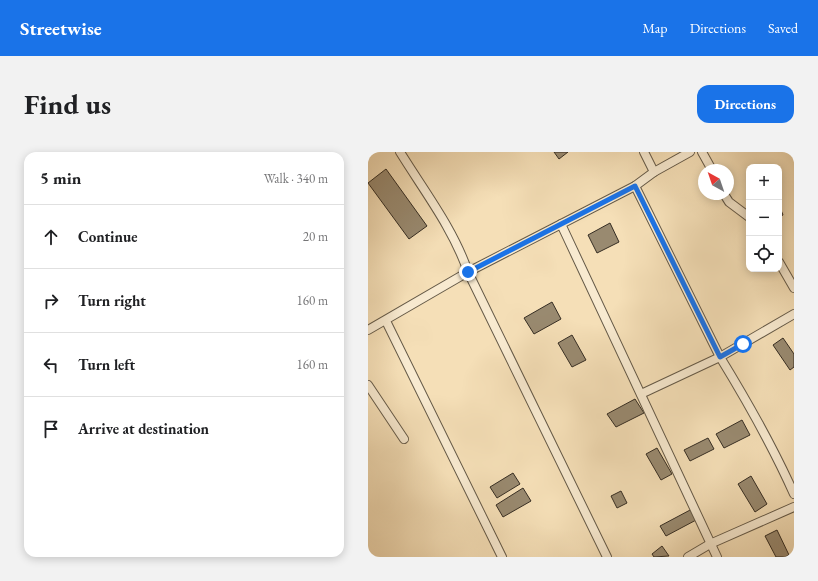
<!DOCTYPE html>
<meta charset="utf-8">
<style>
:root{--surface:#fff;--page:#f2f2f2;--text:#202124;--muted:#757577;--line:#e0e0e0;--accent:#1a73e8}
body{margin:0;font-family:"EB Garamond",serif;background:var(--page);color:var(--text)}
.controls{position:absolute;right:12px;top:12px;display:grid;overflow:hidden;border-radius:8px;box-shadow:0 2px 10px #0003}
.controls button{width:36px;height:36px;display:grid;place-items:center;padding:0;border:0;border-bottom:1px solid var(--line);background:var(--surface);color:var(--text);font:20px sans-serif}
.compass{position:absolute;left:330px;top:12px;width:36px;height:36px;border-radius:50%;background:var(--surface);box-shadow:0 2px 10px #0003;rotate:320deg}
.stop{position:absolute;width:12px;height:12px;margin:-9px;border:3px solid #1a73e8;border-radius:50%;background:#fff}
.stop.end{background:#1a73e8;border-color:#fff;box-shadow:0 1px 4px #0008}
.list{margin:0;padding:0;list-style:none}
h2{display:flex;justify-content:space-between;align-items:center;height:52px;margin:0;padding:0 16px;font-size:17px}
h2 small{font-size:13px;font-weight:400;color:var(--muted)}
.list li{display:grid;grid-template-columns:26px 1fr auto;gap:12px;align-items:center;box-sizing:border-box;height:64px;padding:0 16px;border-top:1px solid var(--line)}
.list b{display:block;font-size:15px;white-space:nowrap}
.list em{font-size:13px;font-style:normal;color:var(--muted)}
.icon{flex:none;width:22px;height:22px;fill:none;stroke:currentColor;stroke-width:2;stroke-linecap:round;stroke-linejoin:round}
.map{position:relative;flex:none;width:426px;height:405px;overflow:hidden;border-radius:12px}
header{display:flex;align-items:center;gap:24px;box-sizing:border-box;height:56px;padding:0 20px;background:var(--accent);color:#fff}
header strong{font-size:19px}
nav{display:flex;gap:22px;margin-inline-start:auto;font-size:14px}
.intro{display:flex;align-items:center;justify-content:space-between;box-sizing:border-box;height:96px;padding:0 24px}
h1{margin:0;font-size:28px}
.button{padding:10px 18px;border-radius:12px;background:var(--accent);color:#fff;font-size:14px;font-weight:700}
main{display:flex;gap:24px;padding:0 24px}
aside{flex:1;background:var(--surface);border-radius:12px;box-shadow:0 2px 10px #0003}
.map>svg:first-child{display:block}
.building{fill:#998a70;stroke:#352d23}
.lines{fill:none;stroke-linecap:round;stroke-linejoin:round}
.minor-casing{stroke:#655a48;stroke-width:10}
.minor{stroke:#f8ead0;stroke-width:8}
.route{stroke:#1a73e8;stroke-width:5}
</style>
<header>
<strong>Streetwise</strong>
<nav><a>Map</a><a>Directions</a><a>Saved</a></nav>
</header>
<div class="intro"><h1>Find us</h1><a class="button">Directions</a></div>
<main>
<aside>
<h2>5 min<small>Walk · 340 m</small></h2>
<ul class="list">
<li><svg class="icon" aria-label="ahead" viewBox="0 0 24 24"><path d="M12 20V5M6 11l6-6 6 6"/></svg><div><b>Continue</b></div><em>20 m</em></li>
<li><svg class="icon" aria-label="right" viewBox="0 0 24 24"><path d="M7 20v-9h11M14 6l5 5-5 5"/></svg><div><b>Turn right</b></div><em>160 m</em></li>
<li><svg class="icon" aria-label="left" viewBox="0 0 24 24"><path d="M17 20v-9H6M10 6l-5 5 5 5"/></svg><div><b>Turn left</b></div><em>160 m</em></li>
<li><svg class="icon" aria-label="arrive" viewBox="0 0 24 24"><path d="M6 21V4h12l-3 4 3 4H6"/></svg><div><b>Arrive at destination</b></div></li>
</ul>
</aside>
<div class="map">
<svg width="426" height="405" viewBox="0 0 426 405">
<rect width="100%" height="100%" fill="#f5dfb7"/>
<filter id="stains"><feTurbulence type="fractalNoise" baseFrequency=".005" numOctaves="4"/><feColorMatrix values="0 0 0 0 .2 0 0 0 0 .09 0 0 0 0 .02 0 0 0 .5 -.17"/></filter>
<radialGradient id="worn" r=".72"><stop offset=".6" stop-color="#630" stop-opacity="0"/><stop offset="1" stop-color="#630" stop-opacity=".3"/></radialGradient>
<g class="building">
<path d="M186,0h14l-9,7z"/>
<path d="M18,17l41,57 -18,13 -41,-56z"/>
<path d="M411,53l4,10 -4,2z"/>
<path d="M242,71l9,19 -22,11 -9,-18z"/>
<path d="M184,150l9,17 -27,15 -10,-16z"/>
<path d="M204,183l14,25 -14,7 -14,-24z"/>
<path d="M415,186l11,16v13l-4,3 -17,-25z"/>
<path d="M267,247l9,14 -28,14 -9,-13z"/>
<path d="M374,268l8,15 -26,13 -8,-14z"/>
<path d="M340,286l6,11 -24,12 -6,-11z"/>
<path d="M289,296l15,26 -11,6 -15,-26z"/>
<path d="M145,321l7,11 -23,14 -7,-11z"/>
<path d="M383,324l16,28 -12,8 -17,-28z"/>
<path d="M155,336l8,13 -28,16 -7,-12z"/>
<path d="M253,339l6,12 -10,5 -6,-12z"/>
<path d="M324,357l6,10 -32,17 -6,-10z"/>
<path d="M409,378l12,25 -4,2h-9l-11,-21z"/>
<path d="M294,394l7,10 -15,1 -2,-3z"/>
</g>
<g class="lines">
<defs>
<g id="minor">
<path d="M32,0c24,39 53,76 68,120l139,285"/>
<path d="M276,0l10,20"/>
<path d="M334,0l10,18"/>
<path d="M267,34l85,171c27,44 53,90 74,137"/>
<path d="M356,42l5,8 20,15"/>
<path d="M193,72l156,333"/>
<path d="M411,110l15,26"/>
<path d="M18,169l116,236"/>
<path d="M0,178l100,-58 167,-86 19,-14 36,-20"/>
<path d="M0,233l36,54"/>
<path d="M273,242l79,-37 74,-43"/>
<path d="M320,405l22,-13 84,-37"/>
</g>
</defs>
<use href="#minor" class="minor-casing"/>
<use href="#minor" class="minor"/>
</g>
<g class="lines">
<path class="route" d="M100,120l167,-86 85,171 23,-13"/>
</g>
<rect width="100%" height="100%" filter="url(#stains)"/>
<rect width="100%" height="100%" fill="url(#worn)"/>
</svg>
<div class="controls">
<button>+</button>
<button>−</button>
<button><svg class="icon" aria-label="locate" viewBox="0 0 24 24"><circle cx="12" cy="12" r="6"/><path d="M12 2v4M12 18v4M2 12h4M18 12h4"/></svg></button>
</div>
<svg class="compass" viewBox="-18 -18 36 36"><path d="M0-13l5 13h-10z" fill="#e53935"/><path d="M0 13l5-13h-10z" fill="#757577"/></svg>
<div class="stop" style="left:375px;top:192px"></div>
<div class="stop end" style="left:100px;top:120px"></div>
</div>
</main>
